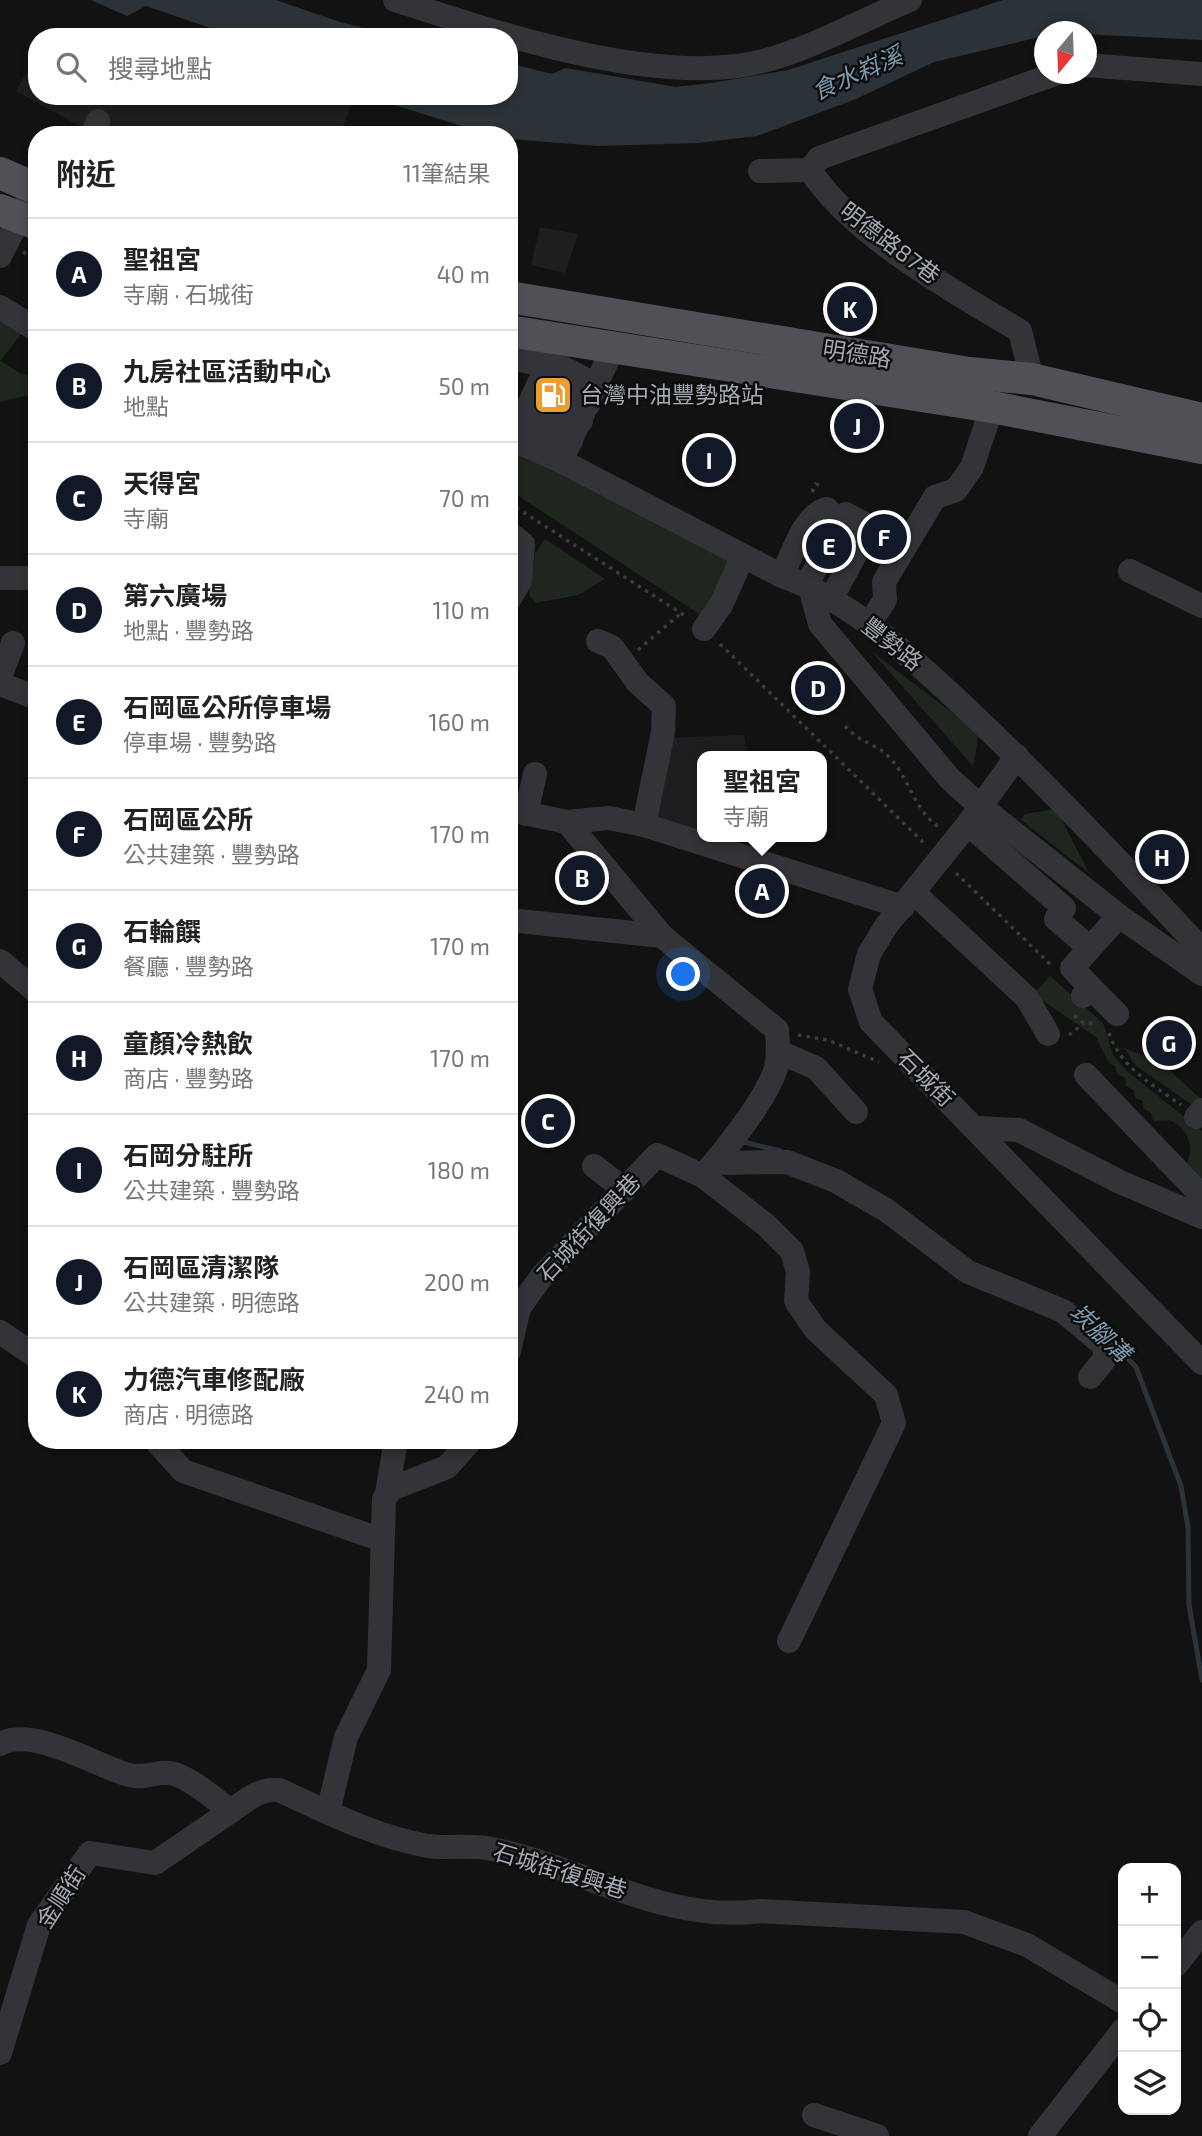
<!DOCTYPE html>
<html lang="zh-TW">
<meta charset="utf-8">
<style>
:root{--surface:#fff;--page:#f2f2f2;--text:#222;--muted:#767676;--line:#e0e0e0;--accent:#111827}
body{margin:0;font-family:"Exo 2","Noto Sans TC",sans-serif;background:var(--page);color:var(--text)}
.controls{position:absolute;right:21px;bottom:21px;display:grid;overflow:hidden;border-radius:14px;box-shadow:0 4px 10px #0003}
.controls button{width:63px;height:63px;display:grid;place-items:center;padding:0;border:0;border-bottom:2px solid var(--line);background:var(--surface);color:var(--text);font:35px sans-serif}
.compass{position:absolute;left:1034px;top:21px;width:63px;height:63px;border-radius:50%;background:var(--surface);box-shadow:0 4px 10px #0003;rotate:199deg}
.you{position:absolute;left:684px;top:975px;width:24px;height:24px;margin:-18px;border:5px solid #fff;border-radius:50%;background:#1a73e8;box-shadow:0 0 0 10px #1a73e833}
.badge{display:grid;place-items:center;width:46px;height:46px;border-radius:50%;background:var(--accent);color:#fff;font-size:23px;font-weight:700}
.pin{position:absolute;translate:-50% -50%;border:4px solid #fff;box-shadow:0 2px 7px #0006}
.popup{position:absolute;left:697px;top:751px;width:130px;height:91px;box-sizing:border-box;display:grid;place-content:center;border-radius:14px;background:var(--surface);filter:drop-shadow(0 2px 5px #0005);font-size:23px;white-space:nowrap;color:var(--muted)}
.popup b{font-size:26px;color:var(--text)}
.popup::after{content:'';position:absolute;left:50%;top:100%;margin-left:-14px;border:14px solid transparent;border-top-color:var(--surface)}
.list{margin:0;padding:0;list-style:none}
h2{display:flex;justify-content:space-between;align-items:center;height:91px;margin:0;padding:0 28px;font-size:30px}
h2 small{font-size:23px;font-weight:400;color:var(--muted)}
.list li{display:grid;grid-template-columns:46px 1fr auto;gap:21px;align-items:center;box-sizing:border-box;height:112px;padding:0 28px;border-top:2px solid var(--line)}
.list b{display:block;font-size:26px;white-space:nowrap}
.list p{margin:0;font-size:23px;white-space:nowrap;color:var(--muted)}
.list em{font-size:23px;font-style:normal;color:var(--muted)}
.icon{flex:none;width:38px;height:38px;fill:none;stroke:currentColor;stroke-width:2;stroke-linecap:round;stroke-linejoin:round}
.map{position:relative;flex:none;width:1202px;height:2136px;overflow:hidden}
.search{position:absolute;background:var(--surface);box-shadow:0 4px 10px #0003;left:28px;top:28px;width:490px;height:77px;display:flex;align-items:center;gap:18px;box-sizing:border-box;padding:0 24px;border-radius:28px;color:var(--muted);font-size:26px}
.panel{position:absolute;background:var(--surface);box-shadow:0 4px 10px #0003;left:28px;top:126px;width:490px;height:1323px;border-radius:28px}
.map>svg:first-child{display:block}
.built{fill:#1e1e20}
.green{fill:#1e261e}
.water{fill:#2b3338}
.lines{fill:none;stroke-linecap:round;stroke-linejoin:round}
.stream{stroke:#2b3338;stroke-width:5}
.path{stroke:#393b3f;stroke-width:3.5;stroke-dasharray:3.5 5;stroke-linecap:butt}
.minor{stroke:#333438;stroke-width:24}
.major{stroke:#4f5157;stroke-width:32}
.labels{text-anchor:middle;stroke-width:5;stroke-linejoin:round;paint-order:stroke}
.street-label{font-size:23px;fill:#a3aab3;stroke:#0d0d0e}
.poi-label{font-size:23px;fill:#a3aab3;stroke:#0d0d0e;text-anchor:start}
.water-label{font-size:24px;font-style:italic;fill:#7b9aae;stroke:#0d0d0e}
</style>
<div class="map">
<svg width="1202" height="2136" viewBox="0 0 1202 2136">
<rect width="100%" height="100%" fill="#121213"/>
<g class="built">
<path d="M37,53v43h318l-15,39h-238l-30,-13 -56,-31z"/>
<path d="M540,227l38,7 -13,39 -34,-8z"/>
<path d="M744,735l3,21h-45v76l-54,-16 17,-78z"/>
</g>
<g class="green">
<path d="M0,313l26,15 -26,33 20,12 14,3 3,17 -37,9z"/>
<path d="M509,445l224,111 -29,61 -195,-127z"/>
<path d="M545,539l60,40 -27,16 -42,8 -7,-8 6,-42z"/>
<path d="M871,651l108,82 -6,33z"/>
<path d="M1056,809l33,64 -68,-53 4,-6z"/>
<path d="M1050,976l53,47 10,32 15,17 74,59v56l-18,-17c11,-21 7,-39 -14,-50l-17,1 -2,-8 -8,-5v-7l-8,-3 -1,-8 -8,-4 -1,-8 -8,-4 -2,-8 -6,-3 -13,-26 -63,-43z"/>
<path d="M1161,1048l12,12 -7,7 36,33 -4,9 -63,-44 -10,-16 19,6z"/>
</g>
<g class="water">
<path d="M91,0h185l64,22 60,15h-163l-91,-31 -19,10z"/>
<path d="M1003,0h199v40l-158,-8v4l-110,26 -78,37 -99,37 -59,7 -100,3 -89,-7v-4h-18l-126,-39h144v-33l43,11 14,-6 110,19 36,-4 76,-13z"/>
</g>
<g class="lines">
<g class="stream">
<path d="M739,1141l42,10"/>
<path d="M1115,1345l21,22 45,119 7,41 1,78 13,75"/>
</g>
<g class="path">
<path d="M23,252l14,7"/>
<path d="M812,492l4,-8 3,1"/>
<path d="M509,503l178,114"/>
<path d="M720,644l205,200"/>
<path d="M638,650l42,-36"/>
<path d="M845,726c15,17 32,18 44,31 21,22 25,54 51,71"/>
<path d="M956,873l95,92"/>
<path d="M1074,1016l10,7h12"/>
<path d="M1109,1033c11,34 44,52 72,72"/>
<path d="M798,1035l30,5 51,22"/>
<path d="M1069,1035l15,-12"/>
</g>
<g class="minor">
<path d="M395,0c99,32 237,79 342,66 57,-7 120,-44 173,-66"/>
<path d="M1086,65l116,9"/>
<path d="M92,135l6,-14"/>
<path d="M760,171l50,-1"/>
<path d="M0,256l28,-55"/>
<path d="M0,307l37,23"/>
<path d="M509,351c20,18 24,8 42,12 16,5 32,16 47,23"/>
<path d="M1032,379l-12,-48c-67,-40 -167,-95 -210,-161l9,-12 236,-84"/>
<path d="M540,382l48,23"/>
<path d="M532,398l49,23"/>
<path d="M523,418l48,23"/>
<path d="M509,438l52,23 221,115c73,26 133,85 189,137 80,76 156,156 231,237"/>
<path d="M513,439l36,-77"/>
<path d="M561,461l52,-113"/>
<path d="M509,533l14,11 -3,37 -11,19"/>
<path d="M1130,571l72,35"/>
<path d="M782,576c11,-22 21,-61 45,-67"/>
<path d="M0,578h37"/>
<path d="M807,584l39,-70 24,13 -39,72"/>
<path d="M810,587l10,37 130,155 30,27 139,110 83,58"/>
<path d="M869,624l16,-24 -1,-18 51,-85 21,-7 16,-23 20,-60"/>
<path d="M704,629l17,-24 22,-49"/>
<path d="M598,641l14,6 26,36 26,23 -1,26 -19,93"/>
<path d="M0,677l13,-34"/>
<path d="M0,684l37,14"/>
<path d="M1017,756l-49,68 -82,102 -17,28 -9,35 11,33 331,341"/>
<path d="M509,810l58,12 42,-4 35,7 259,82"/>
<path d="M526,814l9,-40"/>
<path d="M968,824l96,84 -8,11 34,29"/>
<path d="M914,893l113,105 21,36"/>
<path d="M509,920l153,16"/>
<path d="M0,961l37,31"/>
<path d="M1091,988l26,26"/>
<path d="M1083,996l8,-8 -19,-20 38,-42"/>
<path d="M779,1052l37,16 40,44"/>
<path d="M1086,1075l116,121"/>
<path d="M1196,1117l6,-7"/>
<path d="M977,1128l42,2 101,52 82,35"/>
<path d="M715,1163l72,-1 49,19 50,29 82,62 95,39 43,36 -2,13 -14,17"/>
<path d="M594,1166l31,24"/>
<path d="M703,1176l63,49 26,26 6,21 -2,29 19,28 71,66 8,28 -105,218"/>
<path d="M0,1332l37,25"/>
<path d="M509,1351l10,-43 23,-32 115,-121 46,21c21,-24 64,-78 73,-108 3,-13 2,-25 1,-38l-115,-94 -95,-114"/>
<path d="M155,1440l28,31 199,69"/>
<path d="M387,1493l9,-53"/>
<path d="M0,1744c33,-18 94,21 129,31 17,5 32,-7 48,0 19,7 37,24 54,36 16,-11 28,-23 48,-21 48,22 97,47 149,56 21,3 44,-2 64,3 89,18 175,75 268,62l204,11 63,23 96,57"/>
<path d="M328,1812l18,-75 33,-67 5,-171 7,-10 56,-22 24,-27"/>
<path d="M1176,1965l26,-33"/>
<path d="M0,2053l39,-128 51,-72 65,10 76,-52"/>
<path d="M814,2115l63,21"/>
<path d="M1040,2136l83,-106"/>
</g>
<g class="major">
<path d="M0,173l37,16"/>
<path d="M0,210l37,14"/>
<path d="M509,297l460,76 63,6 170,40"/>
<path d="M509,331l483,76 210,41"/>
</g>
</g>
<defs>
<symbol id="fuel-square" viewBox="-11 -11 22 22"><rect x="-9" y="-9" width="18" height="18" rx="4" fill="#ea9e32" stroke="#0d0d0e"/><path d="M-5.5-6h7V0h2V4h1.3V-2.5L3-4.5l.8-.8L6-3V5H2.5V1h-1V6h-7ZM-4.2-4.7v3.2H.2V-4.7Z" fill="#fff"/></symbol>
</defs>
<g fill-rule="evenodd">
<use href="#fuel-square" x="531" y="373" width="44" height="44"/>
</g>
<g class="labels">
<g class="street-label">
<text transform="translate(890 243) rotate(37)" y="8">明德路87巷</text>
<text transform="translate(857 354) rotate(9)" y="8">明德路</text>
<text transform="translate(892 644) rotate(38)" y="8">豐勢路</text>
<text transform="translate(926 1078) rotate(45)" y="8">石城街</text>
<text transform="translate(589 1228) rotate(-47)" y="8">石城街復興巷</text>
<text transform="translate(560 1871) rotate(17)" y="8">石城街復興巷</text>
<text transform="translate(61 1897) rotate(-57)" y="8">金順街</text>
</g>
<g class="poi-label">
<text x="580" y="403">台灣中油豐勢路站</text>
</g>
<g class="water-label">
<text transform="translate(857 74) rotate(-24)" y="8">食水嵙溪</text>
<text transform="translate(1100 1333) rotate(43)" y="8">崁腳溝</text>
</g>
</g>
</svg>
<div class="controls">
<button>+</button>
<button>−</button>
<button><svg class="icon" aria-label="locate" viewBox="0 0 24 24"><circle cx="12" cy="12" r="6"/><path d="M12 2v4M12 18v4M2 12h4M18 12h4"/></svg></button>
<button><svg class="icon" aria-label="layers" viewBox="0 0 24 24"><path d="M12 4l9 5-9 5-9-5zM3 14l9 5 9-5"/></svg></button>
</div>
<svg class="compass" viewBox="-18 -18 36 36"><path d="M0-13l5 13h-10z" fill="#e53935"/><path d="M0 13l5-13h-10z" fill="#767676"/></svg>
<div class="you"></div>
<div class="pin badge" style="left:762px;top:891px">A</div>
<div class="popup"><b>聖祖宮</b>寺廟</div>
<div class="pin badge" style="left:582px;top:878px">B</div>
<div class="pin badge" style="left:548px;top:1121px">C</div>
<div class="pin badge" style="left:818px;top:688px">D</div>
<div class="pin badge" style="left:829px;top:546px">E</div>
<div class="pin badge" style="left:884px;top:537px">F</div>
<div class="pin badge" style="left:1169px;top:1043px">G</div>
<div class="pin badge" style="left:1162px;top:857px">H</div>
<div class="pin badge" style="left:709px;top:460px">I</div>
<div class="pin badge" style="left:857px;top:426px">J</div>
<div class="pin badge" style="left:850px;top:309px">K</div>
<div class="search"><svg class="icon" aria-label="search" viewBox="0 0 24 24"><circle cx="10" cy="10" r="6"/><path d="M15 15l6 6"/></svg>搜尋地點</div>
<section class="panel">
<h2>附近<small>11筆結果</small></h2>
<ul class="list">
<li><span class="badge">A</span><div><b>聖祖宮</b><p>寺廟 · 石城街</p></div><em>40 m</em></li>
<li><span class="badge">B</span><div><b>九房社區活動中心</b><p>地點</p></div><em>50 m</em></li>
<li><span class="badge">C</span><div><b>天得宮</b><p>寺廟</p></div><em>70 m</em></li>
<li><span class="badge">D</span><div><b>第六廣場</b><p>地點 · 豐勢路</p></div><em>110 m</em></li>
<li><span class="badge">E</span><div><b>石岡區公所停車場</b><p>停車場 · 豐勢路</p></div><em>160 m</em></li>
<li><span class="badge">F</span><div><b>石岡區公所</b><p>公共建築 · 豐勢路</p></div><em>170 m</em></li>
<li><span class="badge">G</span><div><b>石輪饌</b><p>餐廳 · 豐勢路</p></div><em>170 m</em></li>
<li><span class="badge">H</span><div><b>童顏冷熱飲</b><p>商店 · 豐勢路</p></div><em>170 m</em></li>
<li><span class="badge">I</span><div><b>石岡分駐所</b><p>公共建築 · 豐勢路</p></div><em>180 m</em></li>
<li><span class="badge">J</span><div><b>石岡區清潔隊</b><p>公共建築 · 明德路</p></div><em>200 m</em></li>
<li><span class="badge">K</span><div><b>力德汽車修配廠</b><p>商店 · 明德路</p></div><em>240 m</em></li>
</ul>
</section>
</div>
